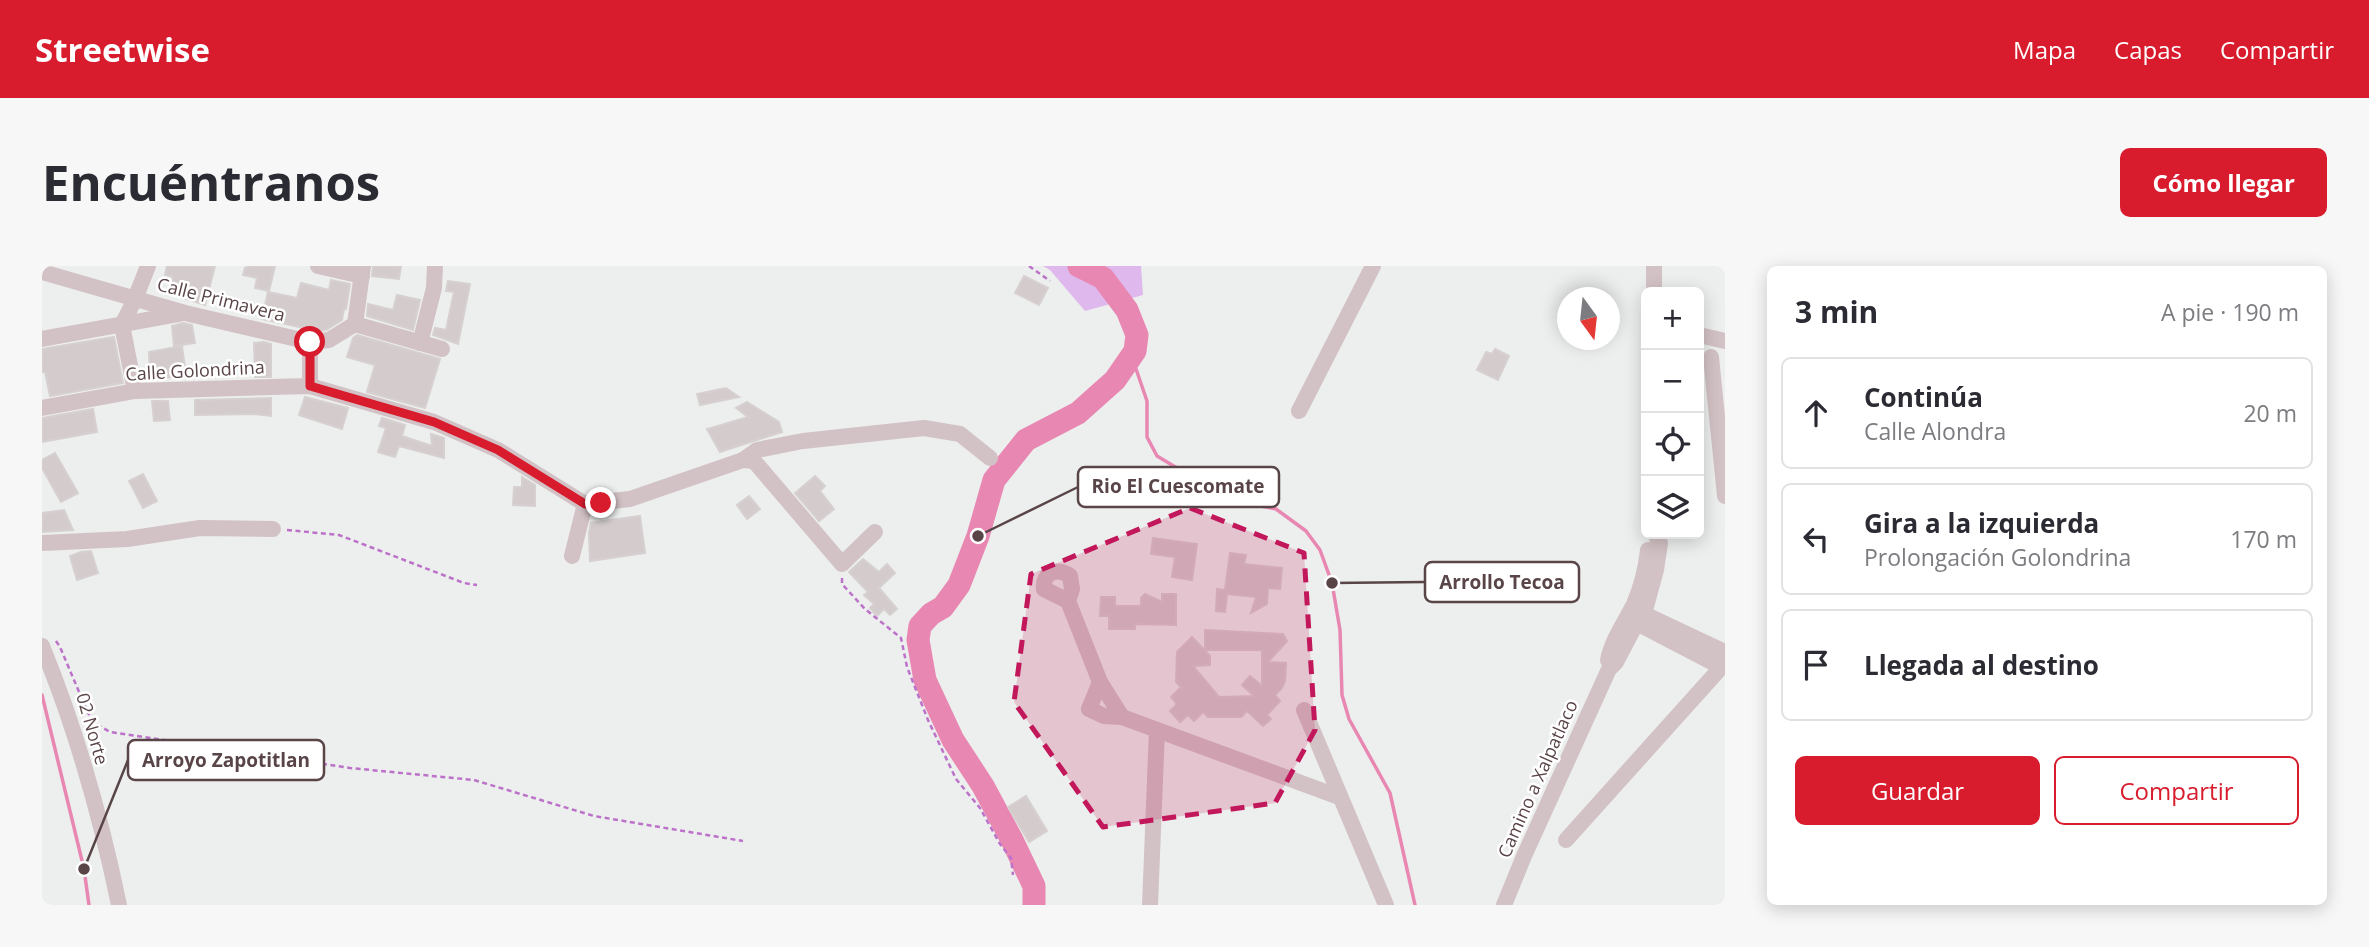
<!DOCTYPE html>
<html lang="es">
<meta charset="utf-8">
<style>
:root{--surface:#fff;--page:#f7f7f7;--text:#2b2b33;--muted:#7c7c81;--line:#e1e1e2;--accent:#d81c2d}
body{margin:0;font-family:"Open Sans",sans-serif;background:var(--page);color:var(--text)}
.controls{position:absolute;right:21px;top:21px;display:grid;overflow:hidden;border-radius:10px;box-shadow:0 4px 18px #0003}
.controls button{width:63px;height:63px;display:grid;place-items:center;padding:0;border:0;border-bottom:2px solid var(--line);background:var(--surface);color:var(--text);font:35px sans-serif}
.compass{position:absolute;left:1515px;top:21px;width:63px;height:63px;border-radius:50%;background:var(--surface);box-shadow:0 4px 18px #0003;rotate:165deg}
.stop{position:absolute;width:21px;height:21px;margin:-16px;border:5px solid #d81c2d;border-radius:50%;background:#fff}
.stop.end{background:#d81c2d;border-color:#fff;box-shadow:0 2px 7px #0008}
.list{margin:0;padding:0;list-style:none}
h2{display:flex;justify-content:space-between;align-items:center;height:91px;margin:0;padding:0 28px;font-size:30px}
h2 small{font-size:23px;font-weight:400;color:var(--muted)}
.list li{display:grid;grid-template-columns:46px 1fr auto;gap:21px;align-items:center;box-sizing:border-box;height:112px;margin:0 14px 14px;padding:0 14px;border:2px solid var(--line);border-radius:10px}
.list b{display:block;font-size:26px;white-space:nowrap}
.list p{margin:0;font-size:23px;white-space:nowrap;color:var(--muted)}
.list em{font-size:23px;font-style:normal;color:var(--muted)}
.actions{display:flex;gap:14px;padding:21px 28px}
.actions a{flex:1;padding:16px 0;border:2px solid var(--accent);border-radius:10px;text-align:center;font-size:24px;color:var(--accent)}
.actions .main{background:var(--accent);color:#fff}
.icon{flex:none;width:38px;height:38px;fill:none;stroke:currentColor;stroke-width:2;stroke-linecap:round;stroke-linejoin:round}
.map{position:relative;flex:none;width:1683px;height:639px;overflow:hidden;border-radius:10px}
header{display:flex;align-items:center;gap:42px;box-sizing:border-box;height:98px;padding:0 35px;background:var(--accent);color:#fff}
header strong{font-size:33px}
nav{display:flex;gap:38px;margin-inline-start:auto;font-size:24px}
.intro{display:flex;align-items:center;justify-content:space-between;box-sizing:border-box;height:168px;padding:0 42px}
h1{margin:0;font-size:49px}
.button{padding:18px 32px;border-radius:10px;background:var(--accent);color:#fff;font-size:24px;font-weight:700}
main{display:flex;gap:42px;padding:0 42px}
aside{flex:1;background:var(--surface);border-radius:10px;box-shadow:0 4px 18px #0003}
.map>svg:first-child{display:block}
.green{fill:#dfb9ed}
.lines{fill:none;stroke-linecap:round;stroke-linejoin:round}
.stream{stroke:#e987b3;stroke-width:3.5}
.river{stroke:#e987b3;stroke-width:23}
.building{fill:#d4cccc;stroke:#d7d0d0;stroke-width:2}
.path{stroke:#bd72ca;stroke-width:2.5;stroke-dasharray:5 3.5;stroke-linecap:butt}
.minor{stroke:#d3c2c5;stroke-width:16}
.route{stroke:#d81c2d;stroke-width:9}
.marked{fill:#c2185b;fill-opacity:0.2;stroke:#c2185b;stroke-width:5;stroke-dasharray:14 9;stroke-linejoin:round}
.labels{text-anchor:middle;stroke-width:5;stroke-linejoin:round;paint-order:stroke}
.street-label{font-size:18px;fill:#594548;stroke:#fff}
.leader{fill:none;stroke:#594548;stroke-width:2.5}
.callout-dot{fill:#594548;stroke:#fff;stroke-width:2.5}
.callout{fill:#fff;stroke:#594548;stroke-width:2.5}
.callout-label{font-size:19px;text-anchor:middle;font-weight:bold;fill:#594548}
</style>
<header>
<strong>Streetwise</strong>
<nav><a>Mapa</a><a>Capas</a><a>Compartir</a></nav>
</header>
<div class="intro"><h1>Encuéntranos</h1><a class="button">Cómo llegar</a></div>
<main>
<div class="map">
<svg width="1683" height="639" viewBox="0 0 1683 639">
<rect width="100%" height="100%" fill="#ecefed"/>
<path class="green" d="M1001,0h98l2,29 -58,16 -35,-41z"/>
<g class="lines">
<g class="stream">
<path d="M1093,85v15l12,35v36l10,19 20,12 16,17 38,15 45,9 30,22 14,19 12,33 8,47 2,65 7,24 41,74 25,112"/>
<path d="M0,429l42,174 5,36"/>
</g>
<path class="river" d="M992,639v-19l-22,-46 -29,-54 -30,-46 -28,-60 -7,-40 2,-14 11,-12 12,-7 16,-22 19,-49 16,-56 32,-40 52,-27 37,-33 20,-29 2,-16 -10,-25 -24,-32 -24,-12"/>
</g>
<g class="building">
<path d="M125,0h48l-10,39 -37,-12 5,-16 -8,-2z"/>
<path d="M208,0h25l-6,25 -14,-3 2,-10 -14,-3 2,-7z"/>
<path d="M331,0h28l-2,13 -27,-3z"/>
<path d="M982,10l24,12 -9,17 -24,-12z"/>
<path d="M289,14l19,4 -4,25h-2l-2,11 -16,10 -8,1 -56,-12 6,-27 29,6 4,-15 28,7z"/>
<path d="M406,15l22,3 -12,60 -25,-9 2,-7 11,2 8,-38 -8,-1z"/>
<path d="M355,29l23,5 -7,30 -46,-14 1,-12 25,6z"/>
<path d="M141,57l9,2 3,18 -21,3 -2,-20z"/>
<path d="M315,69l83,24 -15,49 -58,-16 8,-27 -28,-8 6,-19z"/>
<path d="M72,71l9,46 -73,13 -5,-24h-3v-23z"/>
<path d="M222,76l7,2v33h-16l-1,-34z"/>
<path d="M140,80l4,29 -27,4 -1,-8 -8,2 -1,-21z"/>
<path d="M1453,83l14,7 -11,24 -21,-10 9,-18 6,2z"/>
<path d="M684,122l13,9 -39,8 -3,-11z"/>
<path d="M263,131l43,11 -6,21 -43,-14z"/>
<path d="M229,132v18l-17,-2 -59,1v-15z"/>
<path d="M110,135h16l2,19 -16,1z"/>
<path d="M705,136l32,20 3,10 -62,20 -13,-23 41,-12 -12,-9z"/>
<path d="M51,143l4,23 -55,10v-24z"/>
<path d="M340,152l23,7 -3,11 30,10 -1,-12 13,4v20l-45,-12 -4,11 -17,-5 8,-24 -7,-2z"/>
<path d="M13,187l23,40 -17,9 -19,-34v-8z"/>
<path d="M101,208l14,27 -14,7 -14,-27z"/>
<path d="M773,210l10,10 -5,5 14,18 -15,12 -24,-28z"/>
<path d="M480,211l13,8v21l-22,-1 1,-18h8z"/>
<path d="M707,230l11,13 -13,10 -10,-14z"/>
<path d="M22,244l9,20 -31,2v-19z"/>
<path d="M598,250l5,37 -55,8 -1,-28 2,-10z"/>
<path d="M1111,272l44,6 -5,36 -20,-3 3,-20 -24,-3z"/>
<path d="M49,285l7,22 -21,7 -7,-24 11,-4z"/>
<path d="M1188,287l16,2 -2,9 38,4 -2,21 -12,-1 -1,16 -16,9 5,-16 -29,-3 -2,18 -9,-1 1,-22 8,1z"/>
<path d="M821,293l16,13 8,-8 8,9 -16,15 18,21 -7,6 -6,-6 -7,7 -7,-8 4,-4 -10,-9 4,-3 -19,-20z"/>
<path d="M1103,328l17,8v-8h14v31l-41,-1v5h-26v-13h-9l1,-19h14v9h26v-8z"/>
<path d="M1163,364l78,4 4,7 -19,21 18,1 -1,18 -3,7 -7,7 5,6 -13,14 4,4 -8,7 -16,-15 -6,6h-33l-5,-5 -9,9 -6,-6 -8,7 -10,-11 7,-7 -6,-7 10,-10 -5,-5 1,-30 15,-15 18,19v9l-17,1 26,31 35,-1 -12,-11 8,-9 12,10v-36h-57z"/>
<path d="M984,530l21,35 -18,11 -21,-35z"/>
</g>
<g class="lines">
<g class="path">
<path d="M987,0l21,15"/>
<path d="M245,264l52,5 125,48 13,2"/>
<path d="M800,312v6l23,25 36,29 6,29 21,53 28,59 24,29 20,36 11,14 2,17"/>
<path d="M14,375l4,6 28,66 8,11 14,8 240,36 124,12 120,36 149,25"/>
</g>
<g class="minor">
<path d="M276,0l44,10"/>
<path d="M0,6l143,41 125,29 19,-2 26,-16"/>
<path d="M1612,26v-26"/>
<path d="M313,58l87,25"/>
<path d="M313,58l8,-58"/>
<path d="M1657,69l26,6"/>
<path d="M0,73l137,-25"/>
<path d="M378,77l14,-55 1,-22"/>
<path d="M1669,91l14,139"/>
<path d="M268,120v-44"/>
<path d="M93,125l-13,-66 13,-26 13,-33"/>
<path d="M0,142l93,-17 175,-5 124,36 64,28 87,54 45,-5 113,-39 14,-10 46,-9 121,-13 36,6 30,24"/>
<path d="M1257,145l74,-145"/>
<path d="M701,194l11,1 88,103 33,-32"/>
<path d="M0,277l85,-4 73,-11 73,1"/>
<path d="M530,290l13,-52"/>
<path d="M1026,335l-24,-12c-2,-17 14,-22 26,-13l2,13 -4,12 32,81 -11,27 15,7 18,1 217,80"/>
<path d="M1595,342l7,6 81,38"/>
<path d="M1585,352l94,49"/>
<path d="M0,380c34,83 59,172 77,259"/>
<path d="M1566,394c4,-20 17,-38 26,-56 7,-16 12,-36 14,-54"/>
<path d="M1058,416l22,35"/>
<path d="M1262,444l82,195"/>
<path d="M1524,574l159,-177"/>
<path d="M1108,639l7,-175"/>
<path d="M1462,639l20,-49 85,-187 7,-7 20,-38 8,-10 12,-44 4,-27 -5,-9"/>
</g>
</g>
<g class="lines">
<path class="route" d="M268,76v44l124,36 64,28 87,54 16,-1"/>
</g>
<path class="marked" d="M1148,242l114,45 11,177 -40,73 -172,24 -89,-125 17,-128z"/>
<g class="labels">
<g class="street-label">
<text transform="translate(179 34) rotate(14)" y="6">Calle Primavera</text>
<text transform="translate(153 105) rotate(-3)" y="6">Calle Golondrina</text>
<text transform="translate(50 463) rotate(74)" y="6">02 Norte</text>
<text transform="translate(1496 513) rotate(-66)" y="6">Camino a Xalpatlaco</text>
</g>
</g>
<path class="leader" d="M936 270L1036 221M1290 317L1383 316M42 603L86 494"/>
<g class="callout-dot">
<circle cx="936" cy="270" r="7"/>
<circle cx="1290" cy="317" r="7"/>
<circle cx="42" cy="603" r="7"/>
</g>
<g class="callout">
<rect x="1036" y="201" width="201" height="40" rx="7"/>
<rect x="1383" y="296" width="154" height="40" rx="7"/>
<rect x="86" y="474" width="196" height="40" rx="7"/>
</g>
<g class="callout-label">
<text x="1136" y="227">Rio El Cuescomate</text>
<text x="1460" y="323">Arrollo Tecoa</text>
<text x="184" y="501">Arroyo Zapotitlan</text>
</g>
</svg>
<div class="controls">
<button>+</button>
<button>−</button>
<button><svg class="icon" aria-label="locate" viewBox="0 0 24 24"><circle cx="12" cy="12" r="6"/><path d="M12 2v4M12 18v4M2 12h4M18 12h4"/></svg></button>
<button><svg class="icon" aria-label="layers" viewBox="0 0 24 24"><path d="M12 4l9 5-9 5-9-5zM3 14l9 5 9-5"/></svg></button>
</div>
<svg class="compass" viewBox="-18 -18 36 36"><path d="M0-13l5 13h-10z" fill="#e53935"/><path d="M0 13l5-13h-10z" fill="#7c7c81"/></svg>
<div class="stop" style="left:268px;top:76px"></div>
<div class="stop end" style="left:559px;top:237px"></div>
</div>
<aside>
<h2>3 min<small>A pie · 190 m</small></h2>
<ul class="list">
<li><svg class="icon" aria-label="ahead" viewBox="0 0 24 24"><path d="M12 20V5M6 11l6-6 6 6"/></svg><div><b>Continúa</b><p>Calle Alondra</p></div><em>20 m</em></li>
<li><svg class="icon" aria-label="left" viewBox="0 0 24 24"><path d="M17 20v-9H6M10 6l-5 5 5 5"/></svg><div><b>Gira a la izquierda</b><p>Prolongación Golondrina</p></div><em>170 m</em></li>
<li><svg class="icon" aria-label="arrive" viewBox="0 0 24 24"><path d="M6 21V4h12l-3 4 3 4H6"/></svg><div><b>Llegada al destino</b></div></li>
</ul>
<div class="actions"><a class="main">Guardar</a><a>Compartir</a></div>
</aside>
</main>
